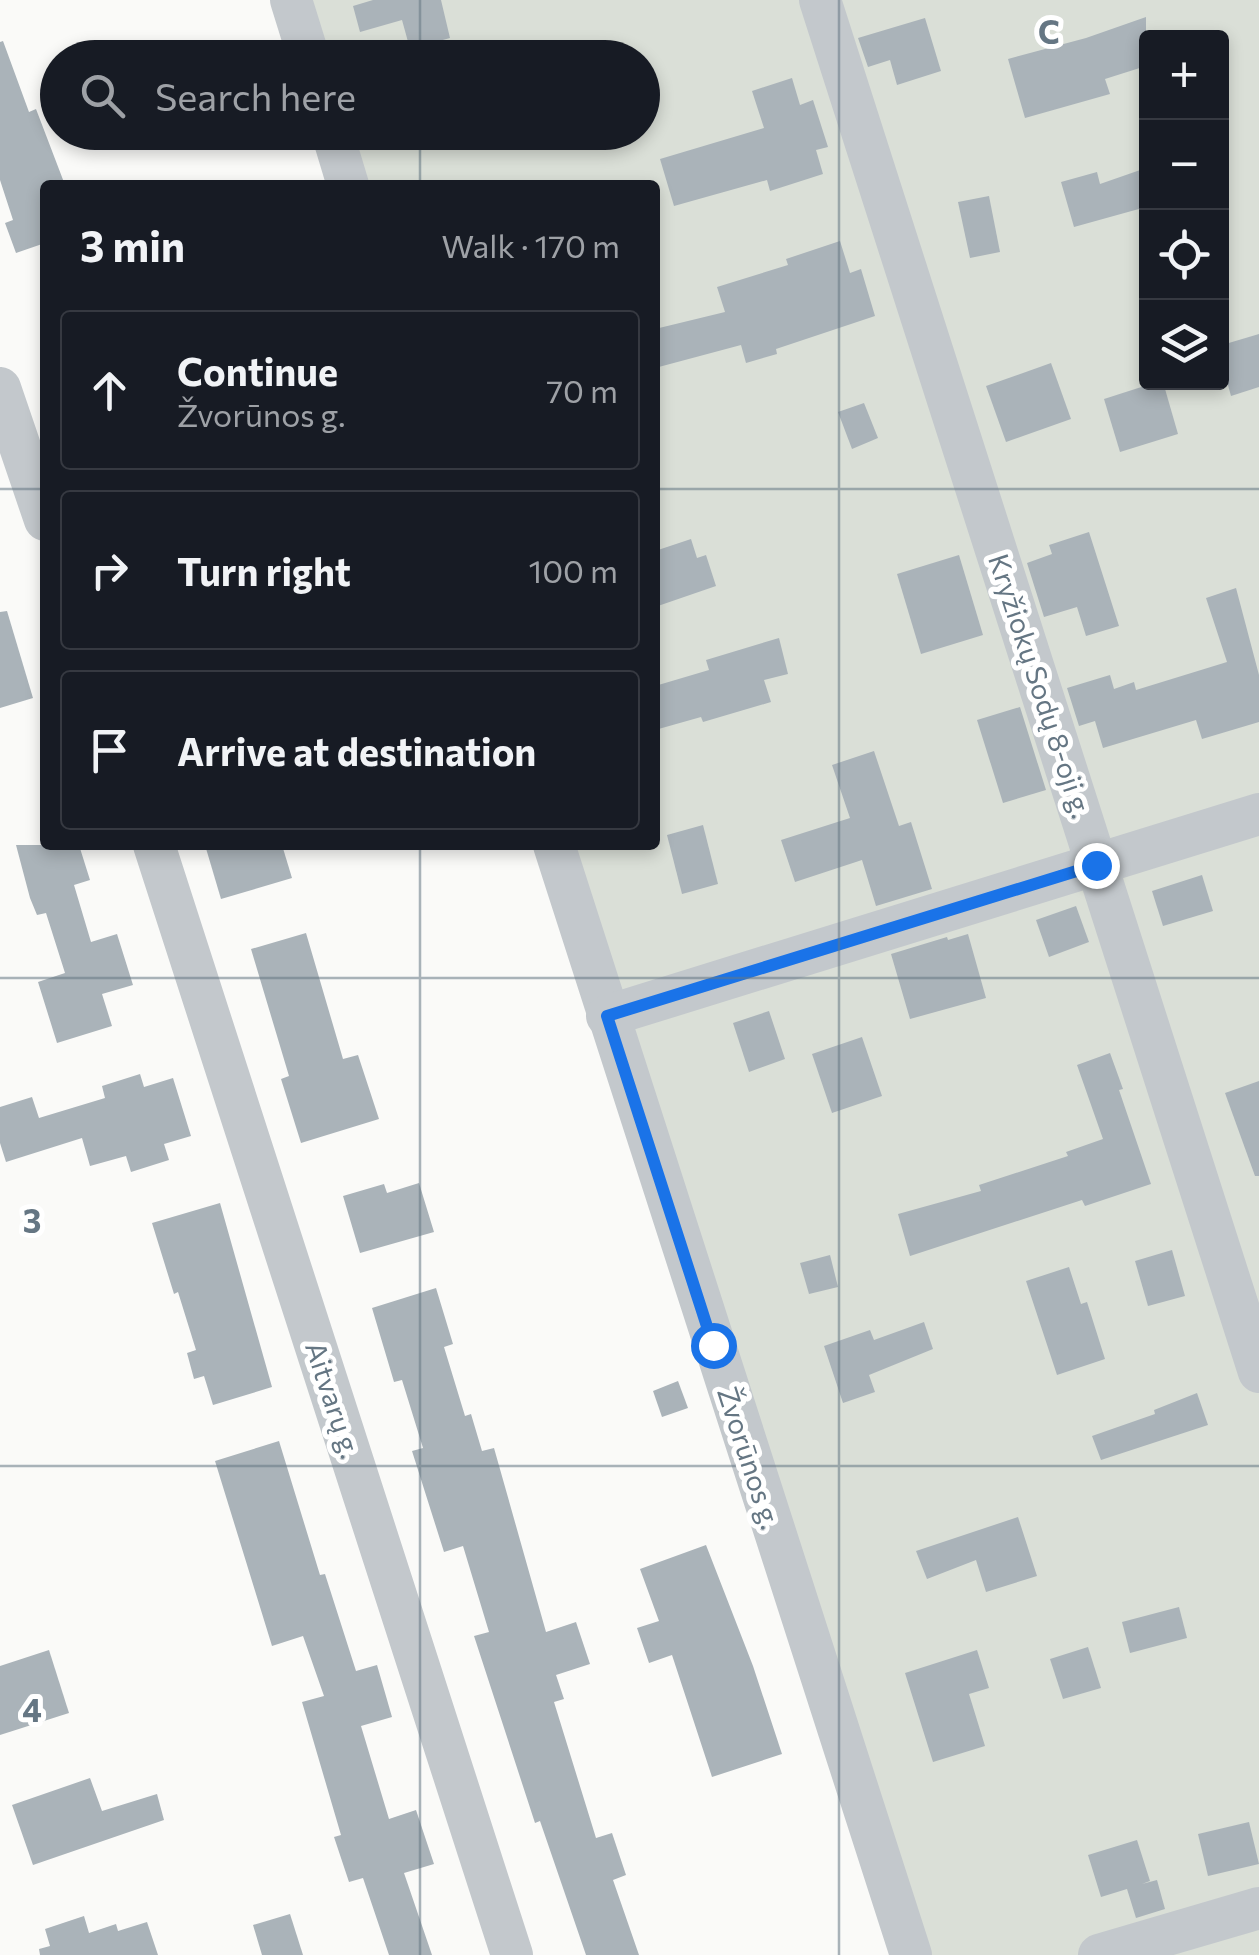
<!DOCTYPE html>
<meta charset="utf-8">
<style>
:root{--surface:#171b24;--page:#20242c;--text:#f1f3f6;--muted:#9ea1a6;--line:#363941}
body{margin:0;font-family:Commissioner,sans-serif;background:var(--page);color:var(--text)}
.controls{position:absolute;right:30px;top:30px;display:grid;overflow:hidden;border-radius:10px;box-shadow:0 5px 15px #0003}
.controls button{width:90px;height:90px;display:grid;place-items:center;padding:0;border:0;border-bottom:2px solid var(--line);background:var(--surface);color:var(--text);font:50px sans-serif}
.stop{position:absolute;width:30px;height:30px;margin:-22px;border:8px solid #1a73e8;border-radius:50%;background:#fff}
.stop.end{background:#1a73e8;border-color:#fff;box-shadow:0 2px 10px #0008}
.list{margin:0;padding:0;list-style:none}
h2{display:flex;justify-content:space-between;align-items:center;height:130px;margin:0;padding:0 40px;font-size:42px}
h2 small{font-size:32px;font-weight:400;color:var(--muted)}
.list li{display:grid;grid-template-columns:65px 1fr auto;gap:30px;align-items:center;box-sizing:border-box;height:160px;margin:0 20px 20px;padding:0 20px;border:2px solid var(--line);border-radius:10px}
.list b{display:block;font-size:38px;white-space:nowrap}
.list p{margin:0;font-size:32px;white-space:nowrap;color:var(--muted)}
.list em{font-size:32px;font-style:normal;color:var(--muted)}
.icon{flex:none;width:55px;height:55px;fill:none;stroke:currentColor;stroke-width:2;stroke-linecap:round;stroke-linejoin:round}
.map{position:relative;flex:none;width:1259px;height:1955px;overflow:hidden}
.search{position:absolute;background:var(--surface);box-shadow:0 5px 15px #0003;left:40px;top:40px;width:620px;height:110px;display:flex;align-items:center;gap:25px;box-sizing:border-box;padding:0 35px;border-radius:55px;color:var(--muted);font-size:38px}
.panel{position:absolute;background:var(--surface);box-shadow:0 5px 15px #0003;left:40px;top:180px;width:620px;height:670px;border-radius:10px}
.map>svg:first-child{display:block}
.green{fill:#dadfd7;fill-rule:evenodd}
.building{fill:#aab3b9}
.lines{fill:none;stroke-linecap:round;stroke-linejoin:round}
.minor{stroke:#c3c8cc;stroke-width:42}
.route{stroke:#1a73e8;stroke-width:12}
.grid{fill:none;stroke:#657683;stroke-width:2.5;stroke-opacity:0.55}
.labels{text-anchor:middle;stroke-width:10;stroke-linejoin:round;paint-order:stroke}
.street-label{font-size:28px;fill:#657683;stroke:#fff}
.grid-label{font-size:32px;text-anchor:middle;font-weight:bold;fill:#657683;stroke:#fff;stroke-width:10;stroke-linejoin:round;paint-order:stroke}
</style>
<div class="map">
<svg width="1259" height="1955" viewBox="0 0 1259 1955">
<rect width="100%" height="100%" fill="#fafaf8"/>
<path class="green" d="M295,0h964v1955h-333l-359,-1110h88v-660h-301l-17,-52 305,-1v-74l-329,-1zM1146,38h76v344h-76z"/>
<g class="building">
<path d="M373,0h68l9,38 -40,11 -8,-29 -42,12 -7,-26z"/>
<path d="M1146,17v49l-41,13 5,15 -85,24 -17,-59 78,-21z"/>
<path d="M925,18l16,53 -44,14 -7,-25 -22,7 -10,-29z"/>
<path d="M3,41l26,71 7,-3 29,76h-20v58l-29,10 -11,-30 8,-3 -13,-40v-138z"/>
<path d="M792,78l8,27 13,-5 15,47 -12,3 7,24 -53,17 -3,-11 -93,26 -14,-47 104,-31 -12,-37z"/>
<path d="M1146,168v39l-72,20 -13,-45 36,-10 3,12z"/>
<path d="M989,196l11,56 -30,6 -12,-56z"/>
<path d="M840,241l10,32 11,-4 14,47 -99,33 1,5 -31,9 -5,-18 -86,23v-39l70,-17 -8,-25 71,-22 -2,-6z"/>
<path d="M1259,334v53l-28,9 -9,-32v-19z"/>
<path d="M1051,363l20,56 -65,23 -20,-56z"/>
<path d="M1157,382h6l15,52 -58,18 -16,-53z"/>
<path d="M864,403l14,35 -26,11 -14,-37z"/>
<path d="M1089,532l30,94 -33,10 -9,-29 -33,10 -17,-54 25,-9 -3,-9z"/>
<path d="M691,539l6,19 9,-3 10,31 -61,21v-56z"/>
<path d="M959,555l24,80 -62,19 -24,-80z"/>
<path d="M1236,588l23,87v47l-57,17 -6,-19 -93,28 -8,-27 -16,5 -12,-38 43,-13 4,14 20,-7 2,8 91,-28 -21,-64z"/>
<path d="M7,611l26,87 -33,10v-96z"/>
<path d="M779,638l9,36 -24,6 7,22 -68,20 -2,-5 -46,13v-44l54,-16 -3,-10z"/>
<path d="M1020,707l26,83 -43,13 -26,-83z"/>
<path d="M874,751l25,75 12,-4 21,67 -56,17 -14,-46 -67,22 -14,-42 69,-22 -18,-53z"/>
<path d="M703,825l15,59 -36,10 -15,-59z"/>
<path d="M16,845h63l11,35 -16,5 17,57 26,-8 16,51 -31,9 10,32 -55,17 -19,-61 27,-9 -19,-60 -9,2 -7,-17z"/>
<path d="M205,845h77l10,33 -71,21z"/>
<path d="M1202,875l11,36 -50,15 -11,-35z"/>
<path d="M1076,906l13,36 -40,15 -13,-37z"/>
<path d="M306,933l37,126 15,-4 21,64 -78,24 -20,-64 8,-3 -38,-127z"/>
<path d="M968,934l18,64 -76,21 -19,-65 56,-17 1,3z"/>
<path d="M769,1011l16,48 -36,13 -16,-49z"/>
<path d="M862,1037l20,59 -50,17 -20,-59z"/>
<path d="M1110,1053l13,36 -4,1 32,94 -66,22 -3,-6 -172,56 -12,-42 83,-23 -2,-6 89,-29 -2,-4 37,-13 -26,-74z"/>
<path d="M140,1074l4,13 29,-9 18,58 -27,8 5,16 -38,12 -5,-16 -36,10 -8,-28 -76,24 -6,-19v-36l32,-10 7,21 66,-20 -3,-12z"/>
<path d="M1259,1081v95h-4l-30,-83z"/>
<path d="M419,1183l15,49 -74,21 -17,-57 41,-12 3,9z"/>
<path d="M220,1203l52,184 -59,18 -9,-29 -10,3 -7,-26 9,-3 -18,-58 -4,2 -22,-71z"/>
<path d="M1172,1250l13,46 -37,10 -13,-45z"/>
<path d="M830,1255l8,32 -29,7 -9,-31z"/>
<path d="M1069,1267l12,37 6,-2 18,57 -48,16 -31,-94z"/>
<path d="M436,1288l17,56 -9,3 21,69 6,-2 11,37 12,-3 52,184 30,-10 14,42 -34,11 8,24 -10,3 42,136 16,-5 14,42 -13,5 26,75h-53l-46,-134 -5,2 -61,-187 15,-4 -26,-86 -19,6 -32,-101 11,-3 -21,-68 -8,2 -22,-74z"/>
<path d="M924,1322l9,27 -64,26 6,17 -32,11 -19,-57 46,-16 4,10z"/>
<path d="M678,1381l10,27 -26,9 -9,-26z"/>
<path d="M1197,1393l11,32 -107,35 -9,-24 63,-22 -1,-4z"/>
<path d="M279,1441l41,134 5,-1 31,97 21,-6 15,52 -31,9 28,93 27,-9 18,54 -30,9 28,82h-43l-26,-77 -14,4 -15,-45 7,-2 -39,-133 22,-6 -21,-60 -31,10 -57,-185z"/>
<path d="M1018,1517l19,59 -51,16 -10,-32 -49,19 -11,-28z"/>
<path d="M706,1545l47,121 29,88 -70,23 -40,-122 -23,8 -12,-35 22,-7 -19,-52z"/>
<path d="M1179,1607l8,31 -57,15 -8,-31z"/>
<path d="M1088,1647l13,41 -38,11 -13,-40z"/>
<path d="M49,1650l20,63 -69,22v-69z"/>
<path d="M977,1650l12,38 -20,6 16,52 -52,16 -28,-89z"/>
<path d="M90,1778l12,33 55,-17 7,26 -131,45 -21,-60z"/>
<path d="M1249,1822l10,42 -51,12 -10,-42z"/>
<path d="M1137,1840l13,41 -8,3 15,-4 8,29 -29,9 -9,-29 -26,8 -13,-42z"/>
<path d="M290,1914l13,41h-41l-9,-30z"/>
<path d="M84,1916l5,17 27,-9 2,7 29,-9 11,33h-118l-1,-6 11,-3 -5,-17z"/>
</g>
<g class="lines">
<g class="minor">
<path d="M291,0l18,58"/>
<path d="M820,0l439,1372"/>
<path d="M332,132l16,53"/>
<path d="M0,388l45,132"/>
<path d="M154,845l358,1110"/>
<path d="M554,845l357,1110"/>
<path d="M607,1016l652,-202"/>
<path d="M1099,1955l160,-47"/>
</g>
</g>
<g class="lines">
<path class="route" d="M713,1345l-106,-329 489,-151"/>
</g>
<path class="grid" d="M420,0v58M839,0v1955M420,132v53M0,489h45M655,489h604M420,845v1110M0,978h1259M0,1466h1259"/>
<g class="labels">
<g class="street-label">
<text transform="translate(1040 686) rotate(72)" y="10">Kryžiokų Sodų 8-oji g.</text>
<text transform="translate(333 1400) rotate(72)" y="10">Aitvarų g.</text>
<text transform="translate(749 1458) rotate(72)" y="10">Žvorūnos g.</text>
</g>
</g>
<g class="grid-label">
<text x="1049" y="44">C</text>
<text x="32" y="1233">3</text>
<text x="32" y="1722">4</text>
</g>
</svg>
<div class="controls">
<button>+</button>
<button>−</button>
<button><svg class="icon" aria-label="locate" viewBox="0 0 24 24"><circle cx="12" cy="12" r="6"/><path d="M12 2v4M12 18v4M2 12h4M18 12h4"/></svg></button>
<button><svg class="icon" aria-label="layers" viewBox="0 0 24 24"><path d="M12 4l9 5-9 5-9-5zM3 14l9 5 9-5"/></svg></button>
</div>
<div class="stop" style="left:713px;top:1345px"></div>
<div class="stop end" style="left:1096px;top:865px"></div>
<div class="search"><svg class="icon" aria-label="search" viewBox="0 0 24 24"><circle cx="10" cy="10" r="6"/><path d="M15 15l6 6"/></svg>Search here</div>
<section class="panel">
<h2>3 min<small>Walk · 170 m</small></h2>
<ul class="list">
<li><svg class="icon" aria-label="ahead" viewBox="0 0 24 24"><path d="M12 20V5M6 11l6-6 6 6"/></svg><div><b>Continue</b><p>Žvorūnos g.</p></div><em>70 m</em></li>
<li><svg class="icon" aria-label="right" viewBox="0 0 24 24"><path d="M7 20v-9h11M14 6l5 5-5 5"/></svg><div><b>Turn right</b></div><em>100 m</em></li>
<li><svg class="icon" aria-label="arrive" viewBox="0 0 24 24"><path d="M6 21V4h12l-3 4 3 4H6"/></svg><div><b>Arrive at destination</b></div></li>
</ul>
</section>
</div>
